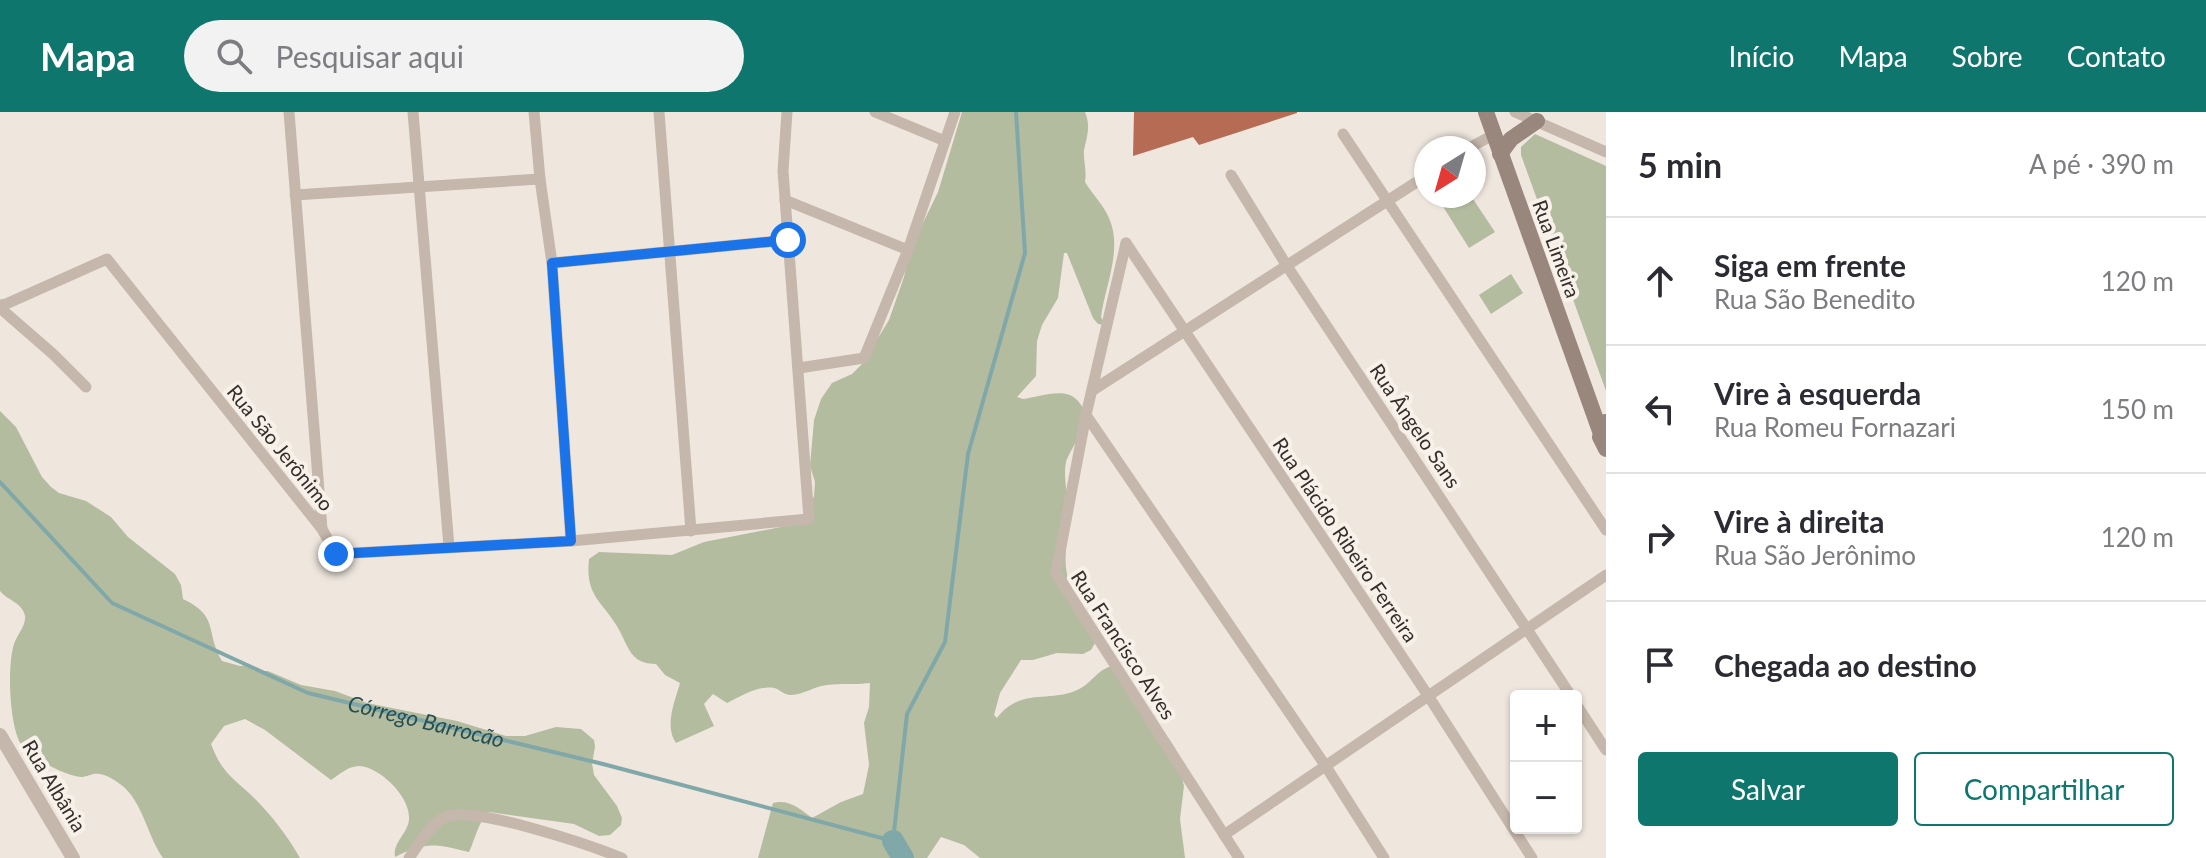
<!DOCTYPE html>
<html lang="pt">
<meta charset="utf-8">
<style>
:root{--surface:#fff;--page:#f2f2f3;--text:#2b2b33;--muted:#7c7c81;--line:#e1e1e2;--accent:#0f766e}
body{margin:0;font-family:Lato,sans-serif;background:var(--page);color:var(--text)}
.controls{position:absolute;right:24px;bottom:24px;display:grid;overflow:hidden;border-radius:8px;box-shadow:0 2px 6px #0004}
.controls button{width:72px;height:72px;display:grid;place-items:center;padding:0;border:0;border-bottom:2px solid var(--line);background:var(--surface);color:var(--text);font:40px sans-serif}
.compass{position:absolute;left:1414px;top:24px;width:72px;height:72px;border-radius:50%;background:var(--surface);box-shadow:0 2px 6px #0004;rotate:217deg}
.stop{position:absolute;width:24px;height:24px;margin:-18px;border:6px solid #1a73e8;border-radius:50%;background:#fff}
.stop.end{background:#1a73e8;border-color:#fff;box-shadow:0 2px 8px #0008}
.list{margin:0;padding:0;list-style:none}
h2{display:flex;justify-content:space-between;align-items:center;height:104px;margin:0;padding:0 32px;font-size:34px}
h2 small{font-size:26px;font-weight:400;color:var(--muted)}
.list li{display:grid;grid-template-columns:52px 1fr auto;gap:24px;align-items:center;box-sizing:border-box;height:128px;padding:0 32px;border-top:2px solid var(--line)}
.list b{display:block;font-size:30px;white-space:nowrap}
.list p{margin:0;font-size:26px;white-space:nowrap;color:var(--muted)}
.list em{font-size:26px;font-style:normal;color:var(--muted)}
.actions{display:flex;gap:16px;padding:24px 32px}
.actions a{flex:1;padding:18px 0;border:2px solid var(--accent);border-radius:8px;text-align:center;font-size:28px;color:var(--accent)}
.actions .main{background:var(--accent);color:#fff}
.icon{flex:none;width:44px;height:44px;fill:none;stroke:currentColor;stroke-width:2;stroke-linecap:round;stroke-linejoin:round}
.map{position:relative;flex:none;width:1606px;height:746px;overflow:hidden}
header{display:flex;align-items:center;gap:48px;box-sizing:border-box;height:112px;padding:0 40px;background:var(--accent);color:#fff}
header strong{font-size:38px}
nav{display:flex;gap:44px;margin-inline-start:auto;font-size:28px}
.search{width:560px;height:72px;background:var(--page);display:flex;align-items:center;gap:20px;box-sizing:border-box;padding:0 28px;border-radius:44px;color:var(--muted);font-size:30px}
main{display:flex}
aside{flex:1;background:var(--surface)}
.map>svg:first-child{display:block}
.green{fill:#b4bca0}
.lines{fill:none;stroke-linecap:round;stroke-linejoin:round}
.stream{stroke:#81a8a9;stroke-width:4}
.river{stroke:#81a8a9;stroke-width:22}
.building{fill:#b66b55}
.minor{stroke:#c6b7ac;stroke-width:11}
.tertiary{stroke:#c6b7ac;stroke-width:14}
.secondary{stroke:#99877d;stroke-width:16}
.route{stroke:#1a73e8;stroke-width:10}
.labels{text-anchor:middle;stroke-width:8;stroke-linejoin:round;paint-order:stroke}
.street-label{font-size:20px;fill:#352d2a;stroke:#f7f1ea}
.water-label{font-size:22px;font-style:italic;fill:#254f51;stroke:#f7f1ea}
</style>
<header>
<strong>Mapa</strong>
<div class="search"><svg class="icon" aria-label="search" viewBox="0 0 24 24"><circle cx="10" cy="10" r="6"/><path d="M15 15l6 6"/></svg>Pesquisar aqui</div>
<nav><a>Início</a><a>Mapa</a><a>Sobre</a><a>Contato</a></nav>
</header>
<main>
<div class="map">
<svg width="1606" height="746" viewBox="0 0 1606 746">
<rect width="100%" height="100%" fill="#efe7de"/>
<g class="green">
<path d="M962,0h123c6,15 2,24 -1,38 -1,9 3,20 1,32 8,13 18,22 24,36 14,31 -4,68 -8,99l4,8 -7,-1 -5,-6 -26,-65h-3l-6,45 -16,27 -5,16 -1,35 -19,21 6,2c15,-2 41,-12 53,0 21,19 -4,45 -10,63 -3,14 2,35 2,50 1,18 -4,38 -2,56 3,26 19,52 29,75l-4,7 -8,4 -26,-1 -24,7h-12l-21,33 -6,22 3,3c24,-31 52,-15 80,-28 18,-8 19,-23 42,-25l56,83 9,38 -4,33 5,39h-205l-16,-13 -23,-8 -14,21h-169l15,-55c16,-4 27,6 39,15l29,-16 22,-8 6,-29 -5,-42 5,-16 1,-24c-15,2 -29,0 -43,2 -12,1 -24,10 -36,10 -8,0 -11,-6 -17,-7 -16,-3 -34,9 -47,15l-14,-9 -9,10 10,22 -38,17c-12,-17 -1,-42 4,-60l-15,-8 -9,-11c-26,0 -27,-17 -38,-36 -16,-28 -33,-31 -29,-69l10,-7 73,3 32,-13 82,-16 22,-14 6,-16 1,-14 -5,-16 4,-46 7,-21 11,-16 20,-9 10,-10 27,-44 15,-43 5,-25 29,-60z"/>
<path d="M1535,22l71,32v225l-85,-236v-8z"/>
<path d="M1455,84h16l24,36 -26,16 -27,-43z"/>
<path d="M1511,162l12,19 -32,21 -12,-19z"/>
<path d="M0,299l16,16 26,50 9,10 8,6 27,8 25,16 17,20 47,37 6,11 2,14c37,17 22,34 39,62l18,5 8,-1 7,6h13l33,14 34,6 32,12 90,18 49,15h19l31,-9 25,2 13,11 1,7 -3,16 2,12 23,31 5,12 -1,7 -11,10 -11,1 -25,-12 -85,-12c-10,8 -14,27 -20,40 -33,-8 -44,-11 -74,5 -3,-15 15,-25 14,-40 0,-21 -29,-50 -50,-51 -11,0 -20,9 -28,14l-66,-50 -20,-11 -21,7 -13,18c10,26 18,31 38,49 19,18 38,42 51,65h-137c-15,-21 -19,-51 -38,-70 -8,-7 -21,-16 -32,-14 -3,1 -9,3 -12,3 -15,-1 -50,-19 -59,-31 -13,-19 -15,-80 -8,-102 3,-9 12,-18 11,-28 -2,-13 -18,-16 -25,-25z"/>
</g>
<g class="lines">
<path class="stream" id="s1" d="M0,370l112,121 196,90 295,71 290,77 14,-127 38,-72 23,-188 57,-201 -9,-141"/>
<path class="river" d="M893,729l10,17"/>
</g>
<path class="building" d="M1134,0h163v1l-98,32 -6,-8 -60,19z"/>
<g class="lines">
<g class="minor">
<path d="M289,0l33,417"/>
<path d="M413,0l36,435"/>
<path d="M534,0l6,67 12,84 19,278"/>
<path d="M659,0l32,419"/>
<path d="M875,0l70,29"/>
<path d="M1515,0l91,40"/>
<path d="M1343,22l263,396"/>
<path d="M1469,36l24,-13"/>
<path d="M1231,63l56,91 284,430"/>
<path d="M295,83l245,-16"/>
<path d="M785,88l123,50"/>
<path d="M1126,131l303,454 103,161"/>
<path d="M1126,131l-40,172 -30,158 183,285"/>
<path d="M552,151l236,-23"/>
<path d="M0,193l6,-1 101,-45 215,270 14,25 235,-13 238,-22 -26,-348 4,-59"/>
<path d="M0,196l53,46 33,33"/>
<path d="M799,256l65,-10 44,-108 47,-138"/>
<path d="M1093,278l333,-214"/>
<path d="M1086,303l239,350 59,93"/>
<path d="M1576,592l30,46"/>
<path d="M1224,723l382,-260"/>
<path d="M409,746c10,-13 21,-35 37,-41 28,-12 146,29 176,41"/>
</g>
<path class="tertiary" d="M0,623l73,123"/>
<g class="secondary">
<path d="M1486,0l114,319"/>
<path d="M1500,42l11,-15 26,-18"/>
<path d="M1605,310l-5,15 6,12"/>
</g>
</g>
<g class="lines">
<path class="route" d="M336,442l235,-13 -19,-278 236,-23"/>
</g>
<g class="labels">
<g class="street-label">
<text transform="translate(1556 137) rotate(70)" y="7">Rua Limeira</text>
<text transform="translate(1415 314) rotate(56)" y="7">Rua Ângelo Sans</text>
<text transform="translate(280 336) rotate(51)" y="7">Rua São Jerônimo</text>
<text transform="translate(1345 428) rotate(56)" y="7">Rua Plácido Ribeiro Ferreira</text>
<text transform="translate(1123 533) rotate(57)" y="7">Rua Francisco Alves</text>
<text transform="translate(54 674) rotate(59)" y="7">Rua Albânia</text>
</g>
<g class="water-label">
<text dy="8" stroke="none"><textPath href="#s1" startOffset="502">Córrego Barrocão</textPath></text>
</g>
</g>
</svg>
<div class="controls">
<button>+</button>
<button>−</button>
</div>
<svg class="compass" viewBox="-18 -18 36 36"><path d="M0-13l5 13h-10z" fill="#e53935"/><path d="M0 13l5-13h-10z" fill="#7c7c81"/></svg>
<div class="stop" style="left:788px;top:128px"></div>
<div class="stop end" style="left:336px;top:442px"></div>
</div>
<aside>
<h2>5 min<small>A pé · 390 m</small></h2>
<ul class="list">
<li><svg class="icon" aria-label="ahead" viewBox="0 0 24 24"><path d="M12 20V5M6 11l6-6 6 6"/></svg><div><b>Siga em frente</b><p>Rua São Benedito</p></div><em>120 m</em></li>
<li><svg class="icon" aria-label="left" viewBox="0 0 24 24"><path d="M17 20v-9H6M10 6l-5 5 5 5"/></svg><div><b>Vire à esquerda</b><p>Rua Romeu Fornazari</p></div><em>150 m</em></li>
<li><svg class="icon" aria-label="right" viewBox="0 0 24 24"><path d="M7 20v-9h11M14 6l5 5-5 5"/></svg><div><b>Vire à direita</b><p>Rua São Jerônimo</p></div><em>120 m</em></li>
<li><svg class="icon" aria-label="arrive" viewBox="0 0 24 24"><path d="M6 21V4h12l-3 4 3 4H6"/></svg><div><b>Chegada ao destino</b></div></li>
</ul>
<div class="actions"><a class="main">Salvar</a><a>Compartilhar</a></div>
</aside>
</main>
